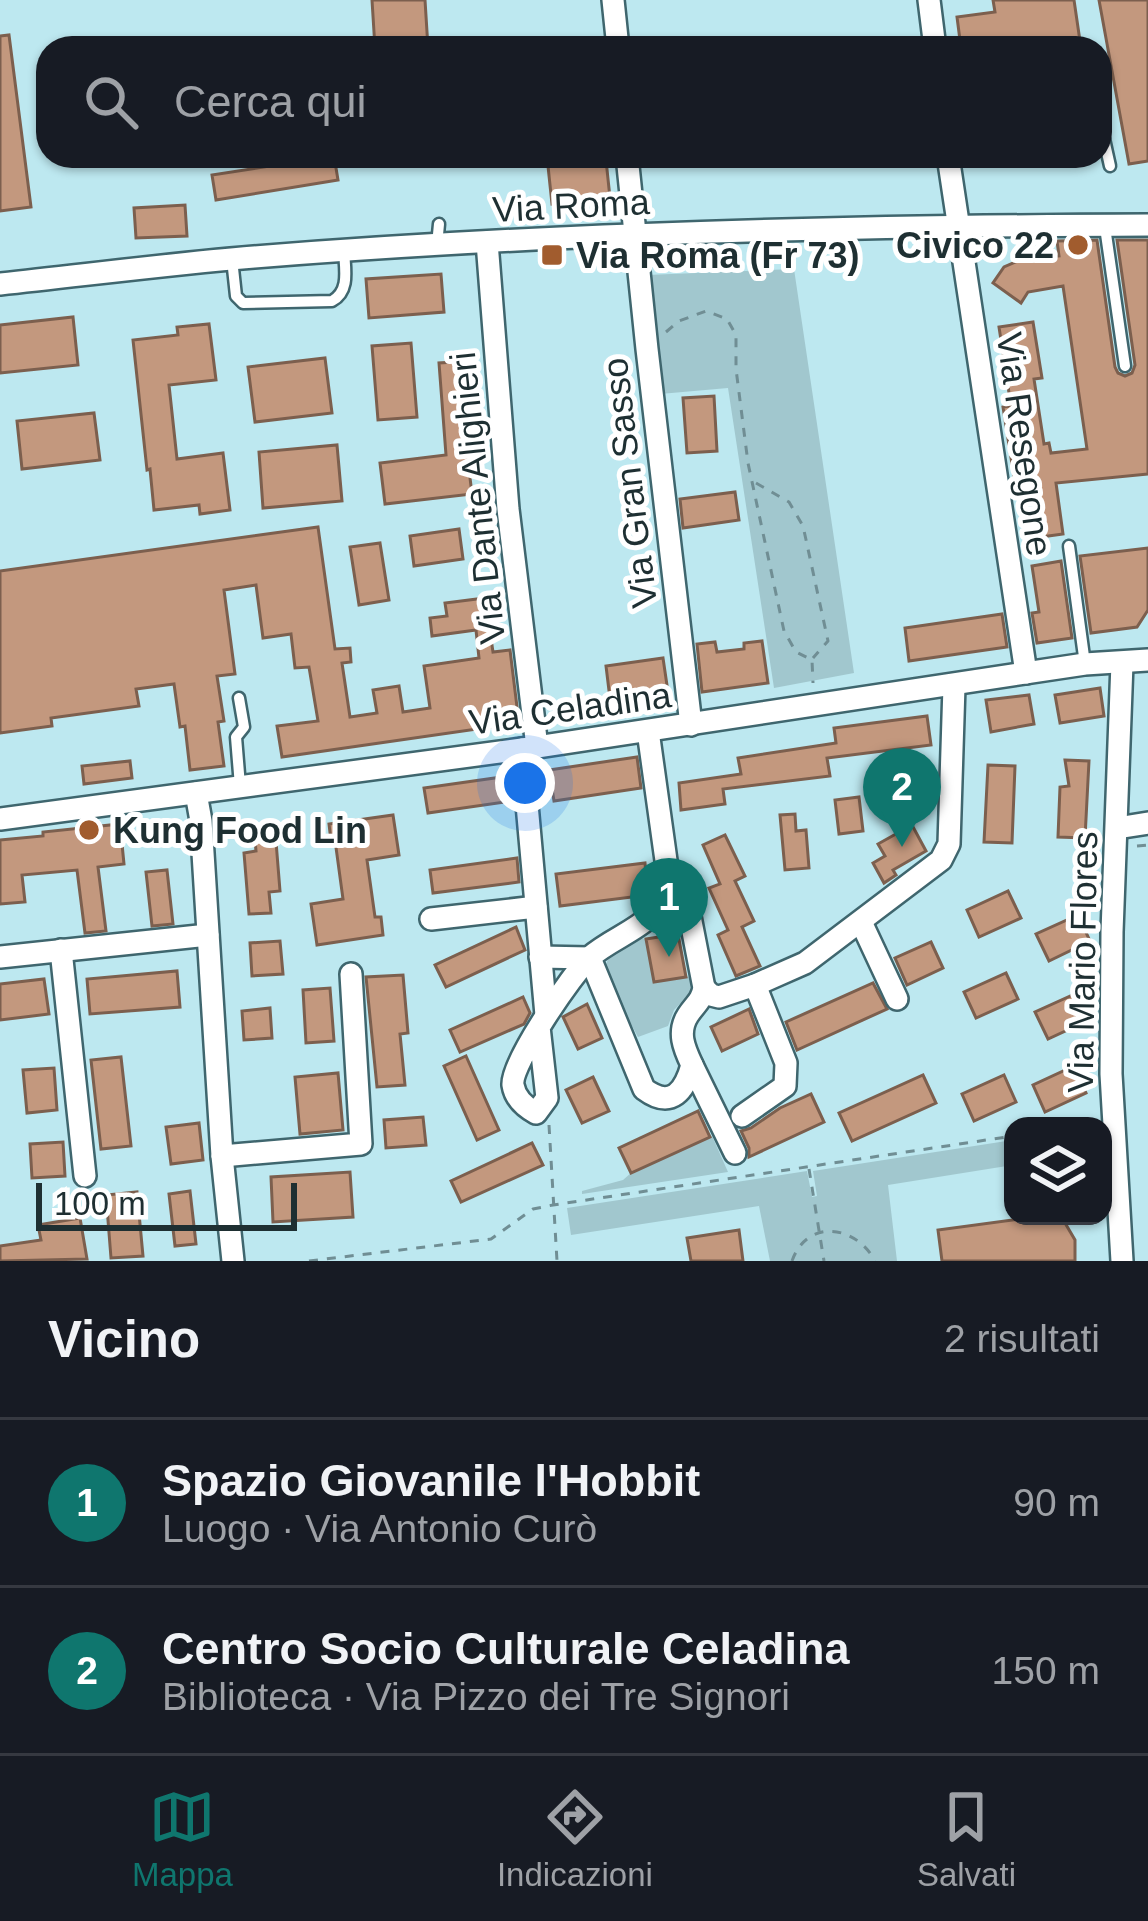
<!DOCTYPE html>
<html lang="it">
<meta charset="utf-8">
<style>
:root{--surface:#171b24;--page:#20242c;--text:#f1f3f6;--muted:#9ea1a6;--line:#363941;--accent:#0f766e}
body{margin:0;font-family:Helvetica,sans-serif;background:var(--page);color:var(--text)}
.controls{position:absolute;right:36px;bottom:36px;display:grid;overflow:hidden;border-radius:24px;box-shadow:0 3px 9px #0004}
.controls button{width:108px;height:108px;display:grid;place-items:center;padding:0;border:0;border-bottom:3px solid var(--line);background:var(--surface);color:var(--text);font:60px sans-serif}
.scale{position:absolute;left:36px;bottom:30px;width:261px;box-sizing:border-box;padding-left:12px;border:6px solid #1e2f32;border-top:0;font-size:33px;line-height:42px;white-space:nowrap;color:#1e2f32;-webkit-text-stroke:9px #fff;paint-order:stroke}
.you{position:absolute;left:525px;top:783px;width:42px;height:42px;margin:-30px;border:9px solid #fff;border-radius:50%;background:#1a73e8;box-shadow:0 0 0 18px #1a73e833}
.badge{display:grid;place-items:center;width:78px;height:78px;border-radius:50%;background:var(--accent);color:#fff;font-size:39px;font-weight:700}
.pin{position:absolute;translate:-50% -99px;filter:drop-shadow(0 3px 6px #0008)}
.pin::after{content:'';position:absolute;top:63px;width:42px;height:36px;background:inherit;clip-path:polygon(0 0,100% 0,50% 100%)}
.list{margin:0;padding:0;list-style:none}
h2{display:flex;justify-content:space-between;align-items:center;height:156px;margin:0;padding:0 48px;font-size:51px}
h2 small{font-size:39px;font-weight:400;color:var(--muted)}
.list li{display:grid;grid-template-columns:78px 1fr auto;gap:36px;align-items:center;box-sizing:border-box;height:168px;padding:0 48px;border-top:3px solid var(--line)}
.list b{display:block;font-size:45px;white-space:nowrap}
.list p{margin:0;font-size:39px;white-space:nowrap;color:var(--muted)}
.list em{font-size:39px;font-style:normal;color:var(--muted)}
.icon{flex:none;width:66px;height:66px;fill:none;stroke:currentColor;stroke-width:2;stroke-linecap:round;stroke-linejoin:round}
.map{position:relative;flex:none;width:1148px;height:1261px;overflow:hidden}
.search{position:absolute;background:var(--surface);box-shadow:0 3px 9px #0004;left:36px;right:36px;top:36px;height:132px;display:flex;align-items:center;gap:30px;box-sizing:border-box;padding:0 42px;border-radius:36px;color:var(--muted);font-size:45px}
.sheet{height:492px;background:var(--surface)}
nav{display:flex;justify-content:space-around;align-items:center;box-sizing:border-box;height:168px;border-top:3px solid var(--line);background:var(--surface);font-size:33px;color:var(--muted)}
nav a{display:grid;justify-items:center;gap:6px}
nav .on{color:var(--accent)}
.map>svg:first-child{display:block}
.green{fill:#a1c7ce}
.building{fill:#c3987e;stroke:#7c5f4e;stroke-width:3}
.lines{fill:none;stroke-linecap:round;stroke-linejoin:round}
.service-casing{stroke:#3f666e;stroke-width:15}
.minor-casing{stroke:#3f666e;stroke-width:26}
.path{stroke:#708e94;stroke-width:3;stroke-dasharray:9 9;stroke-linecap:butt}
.service{stroke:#fff;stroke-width:10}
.minor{stroke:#fff;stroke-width:21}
.poi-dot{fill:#a15c2e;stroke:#fff;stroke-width:4.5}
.labels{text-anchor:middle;stroke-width:10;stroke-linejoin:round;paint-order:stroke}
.street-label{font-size:36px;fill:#1e2f32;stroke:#fff}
.poi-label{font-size:36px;font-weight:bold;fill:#1e2f32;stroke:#fff;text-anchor:start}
</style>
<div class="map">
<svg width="1148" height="1261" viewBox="0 0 1148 1261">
<rect width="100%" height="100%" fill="#bde8f0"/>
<g class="green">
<path d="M794,269l60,404 -80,15 -46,-300 -68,6 -13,-119z"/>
<path d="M638,938l8,1 8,43 38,-6 2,13 -20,21 -6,16 -30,11c-12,-23 -25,-42 -35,-66l6,-14z"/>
<path d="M712,1136l16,36 -146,22v-3l41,-11 8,-7z"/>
<path d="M1013,1140v25l-125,20 9,76h-127l-11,-55 -188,29 -4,-27 240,-37 5,26 5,-1 -4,-25z"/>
</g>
<g class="building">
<path d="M372,0h53l3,48h-53z"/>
<path d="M993,0h81l7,48h-120l-4,-31 38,-5z"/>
<path d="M1099,0h49v161l-19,3z"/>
<path d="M9,35l22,172 -31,4v-175z"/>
<path d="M334,156l4,24 -122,20 -4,-25z"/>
<path d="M606,160l4,38 -58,6 -4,-38z"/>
<path d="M185,205l2,31 -51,2 -2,-30z"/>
<path d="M1097,240l18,127 3,6 7,3 7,-3 3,-8 -18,-125h31v234l-92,9 7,51 -22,3 -7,-57 -19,3 -12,-76 8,-1 -12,-79 34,-5 9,56 -8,1 10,65 5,-1 2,10 36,-4 -24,-163 -35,6 -7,11 -28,-20 11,-16 16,-7 39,-4 -2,-15z"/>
<path d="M441,274l3,38 -75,6 -3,-39z"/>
<path d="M73,317l5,48 -78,8v-48z"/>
<path d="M209,324l7,56 -47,5 8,74 46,-6 7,57 -30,4 -1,-9 -45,5 -4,-41 -3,1 -14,-130 45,-5 -1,-8z"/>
<path d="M411,343l6,74 -39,3 -6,-74z"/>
<path d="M325,358l7,55 -77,9 -7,-55z"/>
<path d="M471,361l5,67 -12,1 8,65 -87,10 -5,-41 66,-8 -7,-92z"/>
<path d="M714,396l3,55 -30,2 -4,-55z"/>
<path d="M94,413l6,47 -78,9 -5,-48z"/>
<path d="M337,445l5,56 -79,7 -4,-56z"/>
<path d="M735,492l4,28 -56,8 -3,-29z"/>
<path d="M318,527l17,122 15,-1 1,14 -9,1 8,54 27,-4 -4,-23 26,-4 4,26 27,-4 -6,-42 55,-8 -3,-28 -44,6 -2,-18 17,-2 -2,-13 40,-5 8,54 17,-2 9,73 -237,34 -5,-31 41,-5 -9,-54 -14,1 -4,-34 -28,4 -7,-53 -32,5 11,84 -18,2 7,45 -6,1 6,44 -34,4 -5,-44 -5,1 -6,-43 -38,5 3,17 -88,12 1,8 -52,7v-162z"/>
<path d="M459,529l4,30 -49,7 -4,-30z"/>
<path d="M380,543l9,57 -30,5 -9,-58z"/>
<path d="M1148,548v62l-11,17 -46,6 -11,-77z"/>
<path d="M1061,561l11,77 -35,5 -5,-30 7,-1 -7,-46z"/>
<path d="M1002,614l5,33 -98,14 -4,-33z"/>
<path d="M762,641l6,42 -66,9 -5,-48 18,-2 2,10 27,-3v-6z"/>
<path d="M663,658l6,41 -58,8 -5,-41z"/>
<path d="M1100,688l4,28 -44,7 -5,-28z"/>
<path d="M1029,695l5,29 -43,8 -5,-32z"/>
<path d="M927,716l4,29 -104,13 3,18 -107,13 2,15 -44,6 -2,-27 62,-9 -3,-16 98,-15 -2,-15z"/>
<path d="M637,757l4,31 -87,13 -5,-31z"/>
<path d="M1065,760l24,1 -4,77 -27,-1 2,-50 9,-1z"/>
<path d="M130,761l2,17 -48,6 -2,-18z"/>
<path d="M988,765l27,1 -3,77 -28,-1z"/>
<path d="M509,776l3,25 -84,12 -4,-25z"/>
<path d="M859,797l4,34 -24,3 -4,-34z"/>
<path d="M795,814l1,17 10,-1 3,38 -24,2 -5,-55z"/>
<path d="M393,815l6,40 -32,5 8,57h6l2,18 -66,10 -6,-41 32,-5 -8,-59 -4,1 -2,-17z"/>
<path d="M120,824l4,40 -26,3 8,64 -21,2 -8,-63 -55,5 3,27 -25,2v-64l43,-4v-4z"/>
<path d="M912,825l14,26 -33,19 3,5 -12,8 -11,-20 12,-7 -7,-12z"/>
<path d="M275,829l5,62 -11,1 2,21 -22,1 -5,-61 12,-2 -1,-11h5l-1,-10z"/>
<path d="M725,835l20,41 -10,5 19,40 -12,6 18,39 -24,10 -18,-41 10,-5 -19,-42 11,-4 -17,-39z"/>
<path d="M517,858l2,24 -86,11 -3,-23z"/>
<path d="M645,863l3,32 -88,11 -4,-32z"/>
<path d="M167,870l6,54 -21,2 -6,-54z"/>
<path d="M1008,891l13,27 -42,19 -12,-27z"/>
<path d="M1078,915l12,26 -41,20 -13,-27z"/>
<path d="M516,927l9,23 -79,37 -11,-22z"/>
<path d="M678,934l8,43 -32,5 -8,-43z"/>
<path d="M280,941l3,33 -31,2 -2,-33z"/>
<path d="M931,942l12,26 -36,17 -12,-27z"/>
<path d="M177,971l3,36 -90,7 -3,-35z"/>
<path d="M1006,973l12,26 -42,19 -12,-26z"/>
<path d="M403,975l5,58 -8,1 5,51 -28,2 -11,-110z"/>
<path d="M44,979l5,35 -49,6v-36z"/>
<path d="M873,983l14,26 -90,41 -11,-28z"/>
<path d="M330,988l4,53 -28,2 -3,-53z"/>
<path d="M1077,993l12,27 -41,19 -13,-27z"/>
<path d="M523,997l7,16 -6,11 -64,28 -10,-22z"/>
<path d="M587,1004l15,34 -24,11 -15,-32z"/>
<path d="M270,1008l2,30 -28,2 -2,-29z"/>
<path d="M749,1009l9,25 -36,17 -11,-24z"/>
<path d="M466,1056l33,74 -22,10 -33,-74z"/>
<path d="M121,1057l10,89 -30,3 -10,-89z"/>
<path d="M1074,1066l12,27 -41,19 -12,-27z"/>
<path d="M54,1068l3,42 -30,3 -4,-43z"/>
<path d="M338,1073l5,57 -43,4 -5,-57z"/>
<path d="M923,1075l13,28 -84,38 -13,-28z"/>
<path d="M1004,1075l12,27 -42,19 -12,-27z"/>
<path d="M593,1077l16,34 -27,12 -16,-33z"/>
<path d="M811,1094l13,28 -75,35v-9l-8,-17 10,-3 29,-20z"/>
<path d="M698,1111l12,26 -79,36 -12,-25z"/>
<path d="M423,1117l3,28 -40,3 -2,-28z"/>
<path d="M199,1123l4,37 -32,4 -5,-37z"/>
<path d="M63,1142l2,34 -33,2 -2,-34z"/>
<path d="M532,1143l11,22 -82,37 -10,-21z"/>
<path d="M350,1172l3,45 -80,5 -2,-45z"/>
<path d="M190,1191l6,53 -21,2 -6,-52z"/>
<path d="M137,1192l6,64 -32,2 -5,-63z"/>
<path d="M1042,1216h7l16,7 10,17v21h-133l-4,-31z"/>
<path d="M80,1218l7,41 -87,2v-15l41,-6 -3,-15z"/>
<path d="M739,1230l4,31h-52l-4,-23z"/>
</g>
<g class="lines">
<defs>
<g id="service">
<path d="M1100,139h4l6,27"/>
<path d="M1105,227l20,139"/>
<path d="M437,245l2,-21"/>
<path d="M232,259l4,37 7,7 89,-2c18,-10 13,-31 12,-50"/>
<path d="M1069,546l16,118"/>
<path d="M239,698l5,29 -8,10 4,49"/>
</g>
<g id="minor">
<path d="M613,0l5,48"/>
<path d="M929,0l6,48"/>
<path d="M627,156l20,193 44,376"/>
<path d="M948,156l78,517"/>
<path d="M487,242l21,267 29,238"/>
<path d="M0,284c85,-9 169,-20 254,-27 298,-24 596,-31 894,-32"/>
<path d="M1122,663l-10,269 -1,142 11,187"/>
<path d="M522,749l24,266"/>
<path d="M196,793l5,28 21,335 11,105"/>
<path d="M0,819l537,-72 548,-83 63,-4"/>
<path d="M1117,828l31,-5"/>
<path d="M431,919l105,-12"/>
<path d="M861,922l36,77"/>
<path d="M61,950l24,226"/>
<path d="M0,957l208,-22"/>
<path d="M540,957l50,1"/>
<path d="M590,958l54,131c28,21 41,1 48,-24 -8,-17 -15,-33 -4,-50 8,-12 13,-13 16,-27l-17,-87 -18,-19 -21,-151"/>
<path d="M704,988l7,7 8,2 36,-12 50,-22 136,-103 8,-16 5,-158"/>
<path d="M539,1027l8,71 -11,15c-11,-6 -21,-15 -23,-28 -3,-21 60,-112 77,-128 29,-25 72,-32 79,-75"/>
<path d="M692,1065l43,88"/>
<path d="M742,1116l43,-30 1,-23 -31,-78"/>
<path d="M222,1156l139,-12 -10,-170"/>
</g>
</defs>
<use href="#service" class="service-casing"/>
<use href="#minor" class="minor-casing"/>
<g class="path">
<path d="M666,332l13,-11 27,-10 21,8 9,16v34l12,94 36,168 12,21 16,8 1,23"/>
<path d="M756,483l33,19 14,24 25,115 -15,17"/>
<path d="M1137,846l11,-1"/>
<path d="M549,1125l8,136"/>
<path d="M1079,1126l16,-2"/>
<path d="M809,1169l15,92"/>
<path d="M309,1261l182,-22 42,-30 20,-4 460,-69"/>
<path d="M792,1261c15,-43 64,-36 83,0"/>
</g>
<use href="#service" class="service"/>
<use href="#minor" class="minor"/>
</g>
<g class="poi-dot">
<circle cx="1078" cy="245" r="12"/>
<rect x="540" y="243" width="24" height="24" rx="6"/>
<circle cx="89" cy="830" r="12"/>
</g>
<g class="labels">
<g class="street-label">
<text transform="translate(571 205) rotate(-3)" y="13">Via Roma</text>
<text transform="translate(1025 444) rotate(82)" y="13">Via Resegone</text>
<text transform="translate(629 483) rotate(-97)" y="13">Via Gran Sasso</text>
<text transform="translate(477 498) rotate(-96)" y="13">Via Dante Alighieri</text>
<text transform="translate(570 708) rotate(-8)" y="13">Via Celadina</text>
<text transform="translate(1082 962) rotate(-89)" y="13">Via Mario Flores</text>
</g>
<g class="poi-label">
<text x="1054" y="258" text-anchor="end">Civico 22</text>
<text x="576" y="268">Via Roma (Fr 73)</text>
<text x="113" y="843">Kung Food Lin</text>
</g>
</g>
</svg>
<div class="controls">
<button><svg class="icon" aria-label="layers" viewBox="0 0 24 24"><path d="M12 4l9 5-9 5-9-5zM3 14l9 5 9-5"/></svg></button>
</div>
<div class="scale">100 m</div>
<div class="you"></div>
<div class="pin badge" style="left:669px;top:957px">1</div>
<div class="pin badge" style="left:902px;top:847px">2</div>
<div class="search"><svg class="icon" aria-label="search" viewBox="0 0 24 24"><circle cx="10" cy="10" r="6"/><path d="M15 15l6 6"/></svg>Cerca qui</div>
</div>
<section class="sheet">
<h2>Vicino<small>2 risultati</small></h2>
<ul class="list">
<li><span class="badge">1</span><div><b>Spazio Giovanile l'Hobbit</b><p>Luogo · Via Antonio Curò</p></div><em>90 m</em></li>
<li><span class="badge">2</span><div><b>Centro Socio Culturale Celadina</b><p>Biblioteca · Via Pizzo dei Tre Signori</p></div><em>150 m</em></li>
</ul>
</section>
<nav>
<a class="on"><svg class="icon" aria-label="map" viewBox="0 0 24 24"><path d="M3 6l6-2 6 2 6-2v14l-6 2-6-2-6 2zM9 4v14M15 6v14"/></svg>Mappa</a>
<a><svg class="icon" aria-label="directions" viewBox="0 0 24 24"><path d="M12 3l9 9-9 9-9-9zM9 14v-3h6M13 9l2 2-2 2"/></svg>Indicazioni</a>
<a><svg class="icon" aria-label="saved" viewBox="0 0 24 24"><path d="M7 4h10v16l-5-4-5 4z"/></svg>Salvati</a>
</nav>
